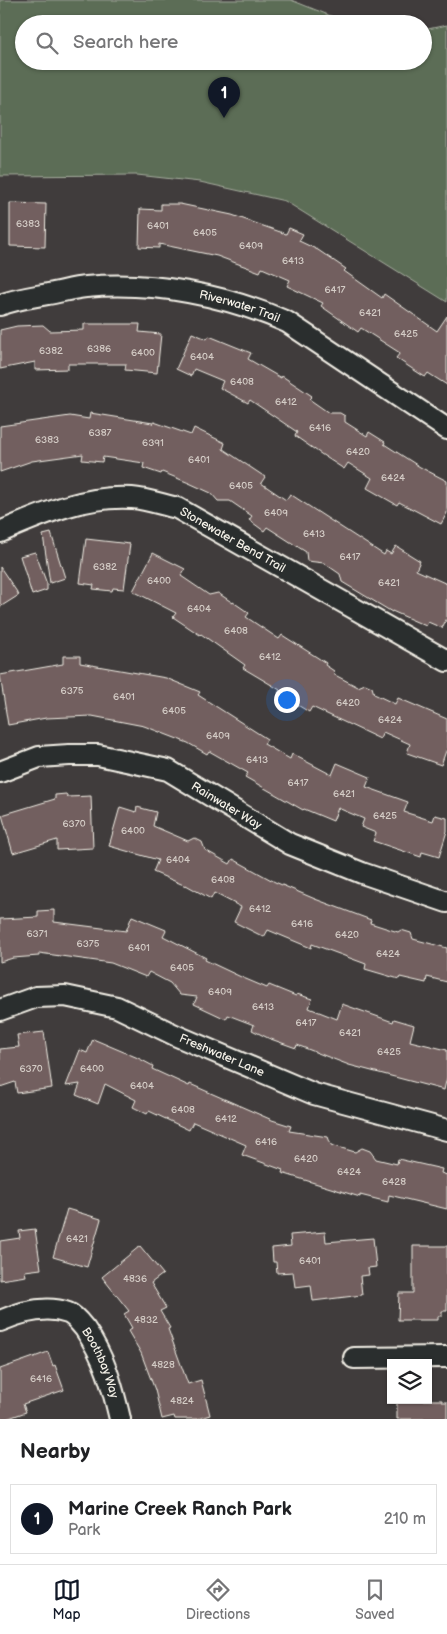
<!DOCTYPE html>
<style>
:root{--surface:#fff;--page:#f6f6f6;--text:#202124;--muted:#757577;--line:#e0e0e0;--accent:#111827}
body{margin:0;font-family:"Balsamiq Sans",sans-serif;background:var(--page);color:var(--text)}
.controls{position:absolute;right:15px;bottom:15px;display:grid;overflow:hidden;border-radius:0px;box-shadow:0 1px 4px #0004}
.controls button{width:45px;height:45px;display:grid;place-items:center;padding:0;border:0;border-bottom:1px solid var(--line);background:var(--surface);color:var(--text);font:25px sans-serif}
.you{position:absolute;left:286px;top:699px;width:18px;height:18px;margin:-12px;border:4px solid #fff;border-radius:50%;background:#1a73e8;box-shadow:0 0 0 8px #1a73e833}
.badge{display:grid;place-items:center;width:32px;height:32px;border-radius:50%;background:var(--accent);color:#fff;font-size:16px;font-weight:700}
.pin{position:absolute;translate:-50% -41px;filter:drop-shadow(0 1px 2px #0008)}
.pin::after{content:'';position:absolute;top:26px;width:18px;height:15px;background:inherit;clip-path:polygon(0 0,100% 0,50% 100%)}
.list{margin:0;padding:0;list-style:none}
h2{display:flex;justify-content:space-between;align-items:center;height:65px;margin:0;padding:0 20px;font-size:21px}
h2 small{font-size:16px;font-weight:400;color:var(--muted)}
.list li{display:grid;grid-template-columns:32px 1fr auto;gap:15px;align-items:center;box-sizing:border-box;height:70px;margin:0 10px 10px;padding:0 10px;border:1px solid var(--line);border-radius:0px}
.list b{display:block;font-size:19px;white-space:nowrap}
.list p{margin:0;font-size:16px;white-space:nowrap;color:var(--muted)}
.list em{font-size:16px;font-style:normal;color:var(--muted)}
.icon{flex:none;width:28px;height:28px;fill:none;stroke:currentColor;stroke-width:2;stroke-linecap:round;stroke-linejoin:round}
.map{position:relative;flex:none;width:447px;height:1419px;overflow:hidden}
.search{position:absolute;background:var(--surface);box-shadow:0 1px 4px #0004;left:15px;right:15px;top:15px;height:55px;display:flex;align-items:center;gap:12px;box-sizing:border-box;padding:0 18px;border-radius:28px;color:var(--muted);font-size:19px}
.sheet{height:145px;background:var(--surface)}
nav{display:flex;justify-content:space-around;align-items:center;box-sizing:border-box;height:70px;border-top:1px solid var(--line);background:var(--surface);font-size:14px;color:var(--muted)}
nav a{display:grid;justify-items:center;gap:2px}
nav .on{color:var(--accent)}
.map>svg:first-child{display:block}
.green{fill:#5c6d57;stroke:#a8afa0}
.building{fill:#725f5e;stroke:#f4f1e8}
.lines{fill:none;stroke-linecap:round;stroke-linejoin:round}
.street-casing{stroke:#f4f1e8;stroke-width:24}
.street{stroke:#2a2d2e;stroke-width:20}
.labels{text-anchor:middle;stroke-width:5;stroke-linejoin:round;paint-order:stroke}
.number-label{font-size:10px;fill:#d4ccc6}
.street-label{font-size:12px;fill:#f4f1e8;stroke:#2a2d2e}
</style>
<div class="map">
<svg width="447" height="1419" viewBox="0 0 447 1419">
<rect width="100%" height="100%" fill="#403c3c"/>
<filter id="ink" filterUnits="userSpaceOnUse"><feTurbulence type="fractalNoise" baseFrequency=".02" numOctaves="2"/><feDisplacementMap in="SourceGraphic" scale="10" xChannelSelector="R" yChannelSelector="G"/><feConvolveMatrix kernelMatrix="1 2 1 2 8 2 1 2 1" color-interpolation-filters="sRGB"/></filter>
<g filter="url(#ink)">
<path class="green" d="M0,0h291l60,24h-327v37h399v-31l24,-5v277l-162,-101 -85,-19 -63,-7 -137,1z"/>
<g class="building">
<path d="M10,203l36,1 -1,43 -35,-1z"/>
<path d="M161,204h19l52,11 54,19 3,-6 14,6 -4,7 19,9 28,19 -2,2 38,27 2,-4 53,37 10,-15v69l-19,-12 -3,4 -14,-9 -15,-10 4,-5 -39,-25 -3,4 -37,-26 2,-3 -36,-17 3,-6 -28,-12 -2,4 -43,-16 -58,-12v4l-20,-1 1,-38 21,1z"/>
<path d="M84,324h56l-1,8 22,2 -4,39 -32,-3 1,-6h-58v5l-33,1v-8l-35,7v-39l17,-4 26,-1 7,6 34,-1z"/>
<path d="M192,333l15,6 2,-3 42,17 -3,6 33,19 1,-2 30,20 -3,3 20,14h11l5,3v6l22,14 2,-4 16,10 -1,2 36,23 27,14v32l-6,11 -42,-22 -2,3 -30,-17 5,-10 -24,-15 -4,6 -23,-15 -26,-18 2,-4 -47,-32 -2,3 -28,-15 3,-7 -29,-12 -3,7 -15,-7z"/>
<path d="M90,413l63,10v1l1,-2 37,13 3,-7 31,15 -2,6 42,28 -4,6 25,17 4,-6 94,61 2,-4 5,3 5,-8 24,15 -4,9 31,14v34l-5,10 -14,-6 -2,4 -34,-15v1l-50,-30 -2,-8 -16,-11 -17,-2 -1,-9 -39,-25 -3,4 -15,-11 3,-4 -22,-15h-12l-7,-8 -22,-10 -27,-11 -1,2 -18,-6 1,-5 -41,-6 -1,5 -20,-2 1,-6 -51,7 -32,11v-46l70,-10 19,3z"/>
<path d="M51,533l14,45 -15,5 -7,-48z"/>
<path d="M86,539l44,5 -6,45 -11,-1 -1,3 -19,-2 1,-4 -14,-2z"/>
<path d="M35,552l12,32v6l-15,5 -12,-39z"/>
<path d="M153,553l32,16 -4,7 28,19 9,-2 15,10v-1l16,11 -3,4 33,22 3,-4 44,28 -1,2 9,6 -1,3 25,13 7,-3 7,3 2,7 21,10 3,-6 49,21v29l-6,17 -34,-12 3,-9 -27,-12 -3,7 -68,-32 -3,5 -31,-19 2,-3 -37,-22 2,-3 -44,-31 -1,1 -27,-18 3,-4 -43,-22z"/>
<path d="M0,567l19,28 -19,12z"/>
<path d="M63,656h17v7l86,15 34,14 -2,3 69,44 -3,5 26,15 2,-5 40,21 5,-12 33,14 -4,10 42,15 -4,10 29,9 2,-6 12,3v13l-8,26 -17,-5 -1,5 -48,-16 3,-8 -15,-6 3,-8 -26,-11 -5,13 -29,-12 -1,1 -58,-33 3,-4 -39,-22 -2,3 -19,-11 -44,-17 -52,-10 -46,2 -38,7 -8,-50 63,-11z"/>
<path d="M66,794l2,3 23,-1 2,52 -36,2v-10l-44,13 -11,-38 53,-16v-4z"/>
<path d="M120,807l16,5 1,-5 19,5 -3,14 35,15 6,-3 8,4 3,8 25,14 3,-5 42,23 40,17 56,21 -1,3 28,9 3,-2 10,3 2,6 34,9v34l-20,-5 -1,6 -26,-6 -1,2 -34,-10 1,-5 -54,-20 -1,4 -43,-18 -4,7 -30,-15 7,-15 -27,-14 -3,6 -25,-14v1l-33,-14 5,-12 -49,-14z"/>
<path d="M54,910v12l72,9 6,-15 34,14 -3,6 43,22 -1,2 36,17 26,11 2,-3 27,11 1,-2 15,5 -3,9 28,11 5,-15 51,18 1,-3 20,6 -4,16 37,9v27l-3,13 -95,-25 -52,-20 -1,3 -28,-10 -16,-8 2,-5 -26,-10 -2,4 -32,-15 3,-7 -17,-2 -10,-12 -21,-11 -3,5 -35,-14 -72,-10v3l-26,2 -13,4v-43l38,-2v-6z"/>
<path d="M44,1032l8,56 -35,5 -2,-11 -15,5v-38l19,-2 -2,-12z"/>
<path d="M93,1039l45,19 15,8 -1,3 37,17 1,-2 82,36 19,6 -2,5 39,6 3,8 24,7 7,-4 8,3 6,8 21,5 1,-5 44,10 -1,4 6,2v34l-58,-14 -1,7 -28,-7v2l-78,-24 1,-3 -41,-15 4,-10 -53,-23 -4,8 -40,-19 -2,3 -14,-7 3,-7 -31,-16 -7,20 -22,-9 4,-11 -14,2 14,-36 7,3z"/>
<path d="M67,1209l34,10 -14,48 -34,-10z"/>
<path d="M35,1229l6,40 -16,2 1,5 -26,4v-39l20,-3 -1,-7z"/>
<path d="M325,1232l1,10 47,-4 3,29 -8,1 1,7 -9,1 2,19 -49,6 -2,-16 -16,2 -2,-15 -16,1 -1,-11h-3l-1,-14 19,-2 -1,-11z"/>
<path d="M140,1246l23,28 -12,9 15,25 -6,3 10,17 -2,1 20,55 13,-4 9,35 -13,4h-22l-1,-3 -12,3 -7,-29 -14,-37 -13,-22 4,-3 -8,-14 5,-3 -27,-34z"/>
<path d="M413,1246h34v65h-5v5h-4v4h-40l1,-27h14z"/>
<path d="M48,1352l5,14 2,-1 9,25 -41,14 3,8 -20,7h-6v-50z"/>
<path d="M397,1400h45v2h5v17h-50z"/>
</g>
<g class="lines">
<defs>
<g id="street">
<path id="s1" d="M0,305c16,-6 32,-8 48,-11 13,-2 25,-6 38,-7 67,-6 140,8 201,35l160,107"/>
<path id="s2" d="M0,532c42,-18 85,-37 132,-34 15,1 31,7 45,10l270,153"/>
<path id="s3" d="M0,772l39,-15 30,-2h29l70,15 122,74 72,29 85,29"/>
<path id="s4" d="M0,1010l36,-13 29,-1 52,11 60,29 137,58 133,36"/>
<path id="s5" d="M0,1321c21,-9 46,-16 68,-8 6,2 13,11 17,16 20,29 27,56 35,90"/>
<path d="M354,1358l93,-1"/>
</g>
</defs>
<use href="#street" class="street-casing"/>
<use href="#street" class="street"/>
</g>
</g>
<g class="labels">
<g class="number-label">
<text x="28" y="227">6383</text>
<text x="158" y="229">6401</text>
<text x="205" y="236">6405</text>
<text x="251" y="249">6409</text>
<text x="293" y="264">6413</text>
<text x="335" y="293">6417</text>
<text x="370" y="316">6421</text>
<text x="406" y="337">6425</text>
<text x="99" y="352">6386</text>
<text x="51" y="354">6382</text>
<text x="143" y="356">6400</text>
<text x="202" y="360">6404</text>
<text x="242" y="385">6408</text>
<text x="286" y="405">6412</text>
<text x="320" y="431">6416</text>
<text x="100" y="436">6387</text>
<text x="47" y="443">6383</text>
<text x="153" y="446">6391</text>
<text x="358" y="455">6420</text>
<text x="199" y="463">6401</text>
<text x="393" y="481">6424</text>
<text x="241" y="489">6405</text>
<text x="276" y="516">6409</text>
<text x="314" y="537">6413</text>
<text x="350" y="560">6417</text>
<text x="105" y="570">6382</text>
<text x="159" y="584">6400</text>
<text x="389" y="586">6421</text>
<text x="199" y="612">6404</text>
<text x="236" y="634">6408</text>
<text x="270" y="660">6412</text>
<text x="72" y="694">6375</text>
<text x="124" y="700">6401</text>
<text x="348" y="706">6420</text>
<text x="174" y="714">6405</text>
<text x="390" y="723">6424</text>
<text x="218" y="739">6409</text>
<text x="257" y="763">6413</text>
<text x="298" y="786">6417</text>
<text x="344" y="797">6421</text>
<text x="385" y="819">6425</text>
<text x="74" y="827">6370</text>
<text x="133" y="834">6400</text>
<text x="178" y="863">6404</text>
<text x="223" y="883">6408</text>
<text x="260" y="912">6412</text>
<text x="302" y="927">6416</text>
<text x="37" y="937">6371</text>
<text x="347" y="938">6420</text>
<text x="88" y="947">6375</text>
<text x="139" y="951">6401</text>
<text x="388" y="957">6424</text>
<text x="182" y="971">6405</text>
<text x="220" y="995">6409</text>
<text x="263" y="1010">6413</text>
<text x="306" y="1026">6417</text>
<text x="350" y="1036">6421</text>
<text x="389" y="1055">6425</text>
<text x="31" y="1072">6370</text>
<text x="92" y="1072">6400</text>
<text x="142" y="1089">6404</text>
<text x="183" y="1113">6408</text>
<text x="226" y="1122">6412</text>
<text x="266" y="1145">6416</text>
<text x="306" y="1162">6420</text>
<text x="349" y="1175">6424</text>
<text x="394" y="1185">6428</text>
<text x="77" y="1242">6421</text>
<text x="310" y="1264">6401</text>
<text x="135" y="1282">4836</text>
<text x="146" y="1323">4832</text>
<text x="163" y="1368">4828</text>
<text x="41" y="1382">6416</text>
<text x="182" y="1404">4824</text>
</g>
<g class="street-label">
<text dy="4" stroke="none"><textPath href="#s1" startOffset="244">Riverwater Trail</textPath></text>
<text dy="4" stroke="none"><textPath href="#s2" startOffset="248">Stonewater Bend Trail</textPath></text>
<text dy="4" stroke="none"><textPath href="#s3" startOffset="241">Rainwater Way</textPath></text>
<text dy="4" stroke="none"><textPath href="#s4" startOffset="236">Freshwater Lane</textPath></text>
<text dy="4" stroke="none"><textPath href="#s5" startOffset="131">Boothbay Way</textPath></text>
</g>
</g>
</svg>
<div class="controls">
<button><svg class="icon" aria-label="layers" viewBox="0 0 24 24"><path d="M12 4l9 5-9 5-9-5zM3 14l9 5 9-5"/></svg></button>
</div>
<div class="you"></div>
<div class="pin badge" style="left:224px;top:118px">1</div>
<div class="search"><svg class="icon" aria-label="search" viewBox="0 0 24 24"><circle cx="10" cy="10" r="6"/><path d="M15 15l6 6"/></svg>Search here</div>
</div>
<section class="sheet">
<h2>Nearby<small></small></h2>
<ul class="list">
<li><span class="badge">1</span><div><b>Marine Creek Ranch Park</b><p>Park</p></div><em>210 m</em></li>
</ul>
</section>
<nav>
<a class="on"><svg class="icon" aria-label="map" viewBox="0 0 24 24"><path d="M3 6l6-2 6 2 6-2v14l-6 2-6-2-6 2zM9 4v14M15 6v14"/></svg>Map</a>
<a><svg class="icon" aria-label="directions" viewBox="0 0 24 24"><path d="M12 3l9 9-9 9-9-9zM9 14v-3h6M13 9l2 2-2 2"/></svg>Directions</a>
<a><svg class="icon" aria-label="saved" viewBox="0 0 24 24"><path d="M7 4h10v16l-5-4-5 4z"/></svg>Saved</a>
</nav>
